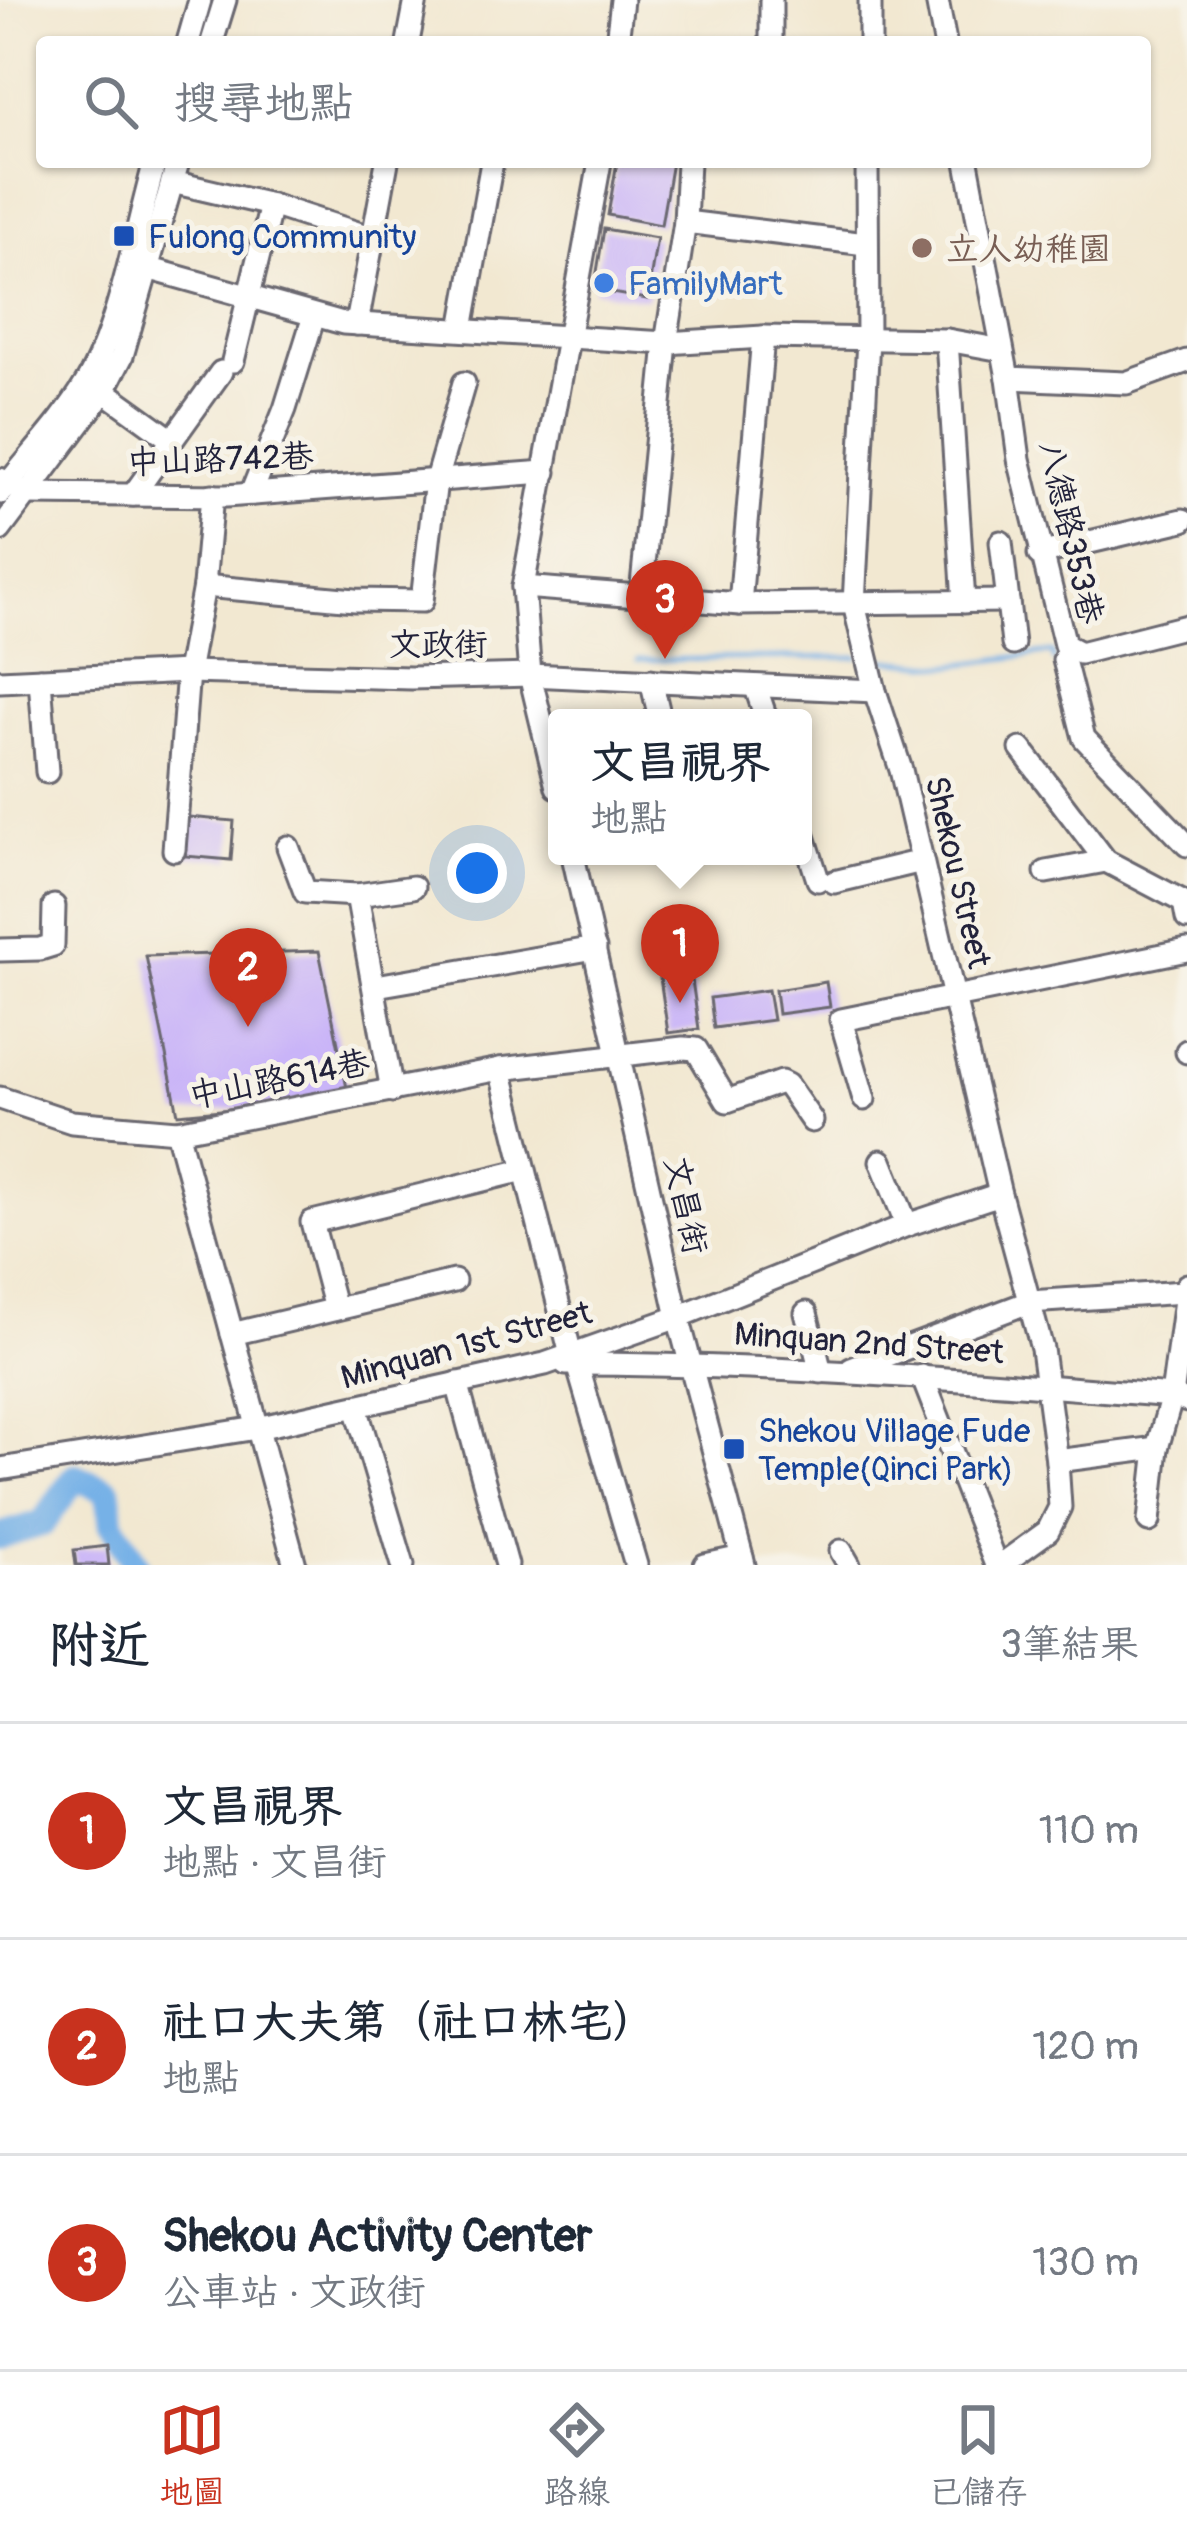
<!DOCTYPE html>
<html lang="zh-TW">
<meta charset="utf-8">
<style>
:root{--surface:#fff;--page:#f2f2f3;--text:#1f2937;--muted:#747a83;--line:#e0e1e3;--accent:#c8321e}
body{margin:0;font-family:Pangolin,"LXGW WenKai TC",sans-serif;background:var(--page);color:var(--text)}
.you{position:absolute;left:477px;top:873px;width:42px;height:42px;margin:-30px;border:9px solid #fff;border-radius:50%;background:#1a73e8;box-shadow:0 0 0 18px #1a73e833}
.badge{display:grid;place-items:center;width:78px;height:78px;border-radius:50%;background:var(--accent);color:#fff;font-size:39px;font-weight:700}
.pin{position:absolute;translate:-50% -99px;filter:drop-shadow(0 3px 6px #0008)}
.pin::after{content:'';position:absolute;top:63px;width:42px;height:36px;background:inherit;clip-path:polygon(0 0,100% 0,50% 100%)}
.popup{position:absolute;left:548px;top:709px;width:264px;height:156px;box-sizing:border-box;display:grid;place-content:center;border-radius:12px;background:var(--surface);filter:drop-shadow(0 3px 9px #0005);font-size:39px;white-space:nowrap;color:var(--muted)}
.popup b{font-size:45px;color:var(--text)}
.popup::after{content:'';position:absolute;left:50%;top:100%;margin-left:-24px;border:24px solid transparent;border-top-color:var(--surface)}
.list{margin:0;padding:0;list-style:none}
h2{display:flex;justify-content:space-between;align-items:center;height:156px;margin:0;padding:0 48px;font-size:51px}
h2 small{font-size:39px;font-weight:400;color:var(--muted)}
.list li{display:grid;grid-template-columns:78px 1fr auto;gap:36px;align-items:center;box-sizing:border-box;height:216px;padding:0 48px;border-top:3px solid var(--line)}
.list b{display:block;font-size:45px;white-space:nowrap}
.list p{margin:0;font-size:39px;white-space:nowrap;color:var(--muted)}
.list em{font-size:39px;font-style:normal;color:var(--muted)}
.icon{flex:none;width:66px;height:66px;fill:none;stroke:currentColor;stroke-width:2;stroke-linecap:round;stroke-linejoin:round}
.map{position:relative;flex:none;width:1187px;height:1565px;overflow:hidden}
.search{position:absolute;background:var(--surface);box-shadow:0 3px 9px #0004;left:36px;right:36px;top:36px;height:132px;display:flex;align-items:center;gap:30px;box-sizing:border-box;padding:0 42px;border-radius:12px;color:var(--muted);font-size:45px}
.sheet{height:804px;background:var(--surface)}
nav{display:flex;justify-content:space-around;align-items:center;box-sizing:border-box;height:168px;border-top:3px solid var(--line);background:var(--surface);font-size:33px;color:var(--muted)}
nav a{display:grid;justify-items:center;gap:6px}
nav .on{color:var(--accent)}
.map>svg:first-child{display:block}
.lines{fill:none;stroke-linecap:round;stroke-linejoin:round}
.stream{stroke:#76b1e7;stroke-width:4.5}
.river{stroke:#76b1e7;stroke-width:27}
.building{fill:#c9b4f8}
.minor-casing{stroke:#6b6770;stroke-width:27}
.minor{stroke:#fff;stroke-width:21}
.transit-dot{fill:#1a4fb4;stroke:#f7f3e8;stroke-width:4.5}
.education-dot{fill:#8d6e63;stroke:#f7f3e8;stroke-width:4.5}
.shop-dot{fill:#3f7fe0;stroke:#f7f3e8;stroke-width:4.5}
.labels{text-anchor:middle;stroke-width:10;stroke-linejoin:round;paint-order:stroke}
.transit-label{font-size:33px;fill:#164399;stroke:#f7f3e8;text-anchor:start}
.education-label{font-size:33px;fill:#785e54;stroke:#f7f3e8;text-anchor:start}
.shop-label{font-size:33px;fill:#366cbe;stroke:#f7f3e8;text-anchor:start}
.street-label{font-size:33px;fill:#22223b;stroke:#f7f3e8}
</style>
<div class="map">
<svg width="1187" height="1565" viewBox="0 0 1187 1565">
<rect width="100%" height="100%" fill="#f7f3e8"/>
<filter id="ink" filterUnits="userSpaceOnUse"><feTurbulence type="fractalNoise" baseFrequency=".00833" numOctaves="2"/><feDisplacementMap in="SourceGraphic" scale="24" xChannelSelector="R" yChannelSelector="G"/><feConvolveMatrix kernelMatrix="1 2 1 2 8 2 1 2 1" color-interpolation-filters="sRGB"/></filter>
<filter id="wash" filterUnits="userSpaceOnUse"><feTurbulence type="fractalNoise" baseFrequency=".004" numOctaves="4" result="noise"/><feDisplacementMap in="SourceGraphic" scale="48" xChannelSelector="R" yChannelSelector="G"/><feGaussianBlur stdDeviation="2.7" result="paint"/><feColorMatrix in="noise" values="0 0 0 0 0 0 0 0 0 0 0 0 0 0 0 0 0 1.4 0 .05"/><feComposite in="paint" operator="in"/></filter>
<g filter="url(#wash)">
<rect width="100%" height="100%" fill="#f2e8d1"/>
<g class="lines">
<g class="stream">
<path d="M876,659l71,7 105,-14 2,8"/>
<path d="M638,660l220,-3"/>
</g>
<path class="river" d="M0,1536l43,-13 32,-46 33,14 4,33 24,41"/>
</g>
<g id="blocks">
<g class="building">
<path d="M617,162h55l-11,63 -53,-10z"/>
<path d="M604,229l53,9 -10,61 -53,-9z"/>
<path d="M188,817l46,4 -3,39 -46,-4z"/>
<path d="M319,951l30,147 -171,16 -32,-158z"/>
<path d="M691,973l8,56 -31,4 -8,-55z"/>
<path d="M826,982l4,25 -52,7 -3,-24z"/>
<path d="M768,990l5,30 -59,8 -4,-30z"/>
<path d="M107,1546l2,19h-33l-2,-15z"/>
</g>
</g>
</g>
<g filter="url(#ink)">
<use href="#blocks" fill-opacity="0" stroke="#6b6770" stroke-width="3"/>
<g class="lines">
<defs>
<g id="minor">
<path d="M870,0v42"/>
<path d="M937,0l8,42"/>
<path d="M188,42l12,-42"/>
<path d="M212,42l13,-42"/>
<path d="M408,42l8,-42"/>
<path d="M617,42l5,-42"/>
<path d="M771,42v-42"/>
<path d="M867,162l1,177 -14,265 21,87 26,79 99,424 42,155 15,112 3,46 -12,24 -47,34"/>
<path d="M967,162l41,216 118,5 61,-22"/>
<path d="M172,182l99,23 102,33"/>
<path d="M685,222l181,22"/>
<path d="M147,268l196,55 323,20 97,-6 184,3 55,10"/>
<path d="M357,324l30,-162"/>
<path d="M462,329l30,-167"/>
<path d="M947,340l17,262"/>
<path d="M233,361l38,-156"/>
<path d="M1008,378l11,81 46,186 15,8 107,-27"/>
<path d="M104,391l68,49"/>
<path d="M0,479l28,15 198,2 319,-24"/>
<path d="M1,493c28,-37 61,-70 85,-110 34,-57 50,-156 69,-221"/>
<path d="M251,494l34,-85 29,-93"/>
<path d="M133,495l88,-123"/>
<path d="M0,530l104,-139 18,-35 56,-194"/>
<path d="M1001,542l12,102"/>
<path d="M1039,554l144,-34"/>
<path d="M204,586l151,14 67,1 14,-121 28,-97"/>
<path d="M523,587l217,17 268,-3"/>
<path d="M641,595l25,-252 19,-121 3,-60"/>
<path d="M740,604l23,-267"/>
<path d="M1068,649l-4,11 20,78 103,107"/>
<path d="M40,679l7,93"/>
<path d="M651,680l9,38"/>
<path d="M0,681l188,-9 223,6 119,-3 345,16"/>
<path d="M756,688l10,30"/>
<path d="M1021,749l85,112 78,41 3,16"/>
<path d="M557,787l-27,-112 -7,-88 77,-425"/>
<path d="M803,833l15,47"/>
<path d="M288,847l17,45 52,3 56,-8"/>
<path d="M174,850l14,-178 16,-86 8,-91"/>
<path d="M573,856l105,461 66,248"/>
<path d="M1046,872l60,-11"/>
<path d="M834,882l88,-21"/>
<path d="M357,895l35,196"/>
<path d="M0,950l40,-1 13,-4 1,-39"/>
<path d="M376,986l219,-38"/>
<path d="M1187,1051v1"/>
<path d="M500,1069l71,286"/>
<path d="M0,1098l72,24 105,9 323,-62 183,-21 13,1 31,52 54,-19 6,3 25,36"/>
<path d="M864,1099l-23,-79 346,-70"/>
<path d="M177,1131l118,434"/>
<path d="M881,1161l26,64"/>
<path d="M335,1309l-23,-87 212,-52"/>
<path d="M806,1313l15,59"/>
<path d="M232,1334l222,-53"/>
<path d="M566,1364c202,0 404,16 606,32l15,5"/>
<path d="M577,1364l59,201"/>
<path d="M851,1369l178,-67 155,-10"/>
<path d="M922,1376l74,189"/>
<path d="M457,1383l50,182"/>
<path d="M356,1407l47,158"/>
<path d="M1057,1461l100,-13"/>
<path d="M0,1469l257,-41 288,-64 133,-47 229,-92 93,-31"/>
<path d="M1149,1521l8,-73 15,-52 15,-111"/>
<path d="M841,1551l8,14"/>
<path d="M705,1565l37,-8"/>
</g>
</defs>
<use href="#minor" class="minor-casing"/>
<use href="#minor" class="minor"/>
</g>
</g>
<g class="transit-dot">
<rect x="112" y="224" width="24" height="24" rx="6"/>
<rect x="722" y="1437" width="24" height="24" rx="6"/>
</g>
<circle class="education-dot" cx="922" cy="248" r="12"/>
<circle class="shop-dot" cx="604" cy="283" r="12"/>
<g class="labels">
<g class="transit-label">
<text x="148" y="248">Fulong Community</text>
<text x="758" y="1442">Shekou Village Fude<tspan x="758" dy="38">Temple(Qinci Park)</tspan></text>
</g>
<g class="education-label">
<text x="946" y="260">立人幼稚園</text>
</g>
<g class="shop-label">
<text x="628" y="295">FamilyMart</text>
</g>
<g class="street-label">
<text transform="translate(220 458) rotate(-2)" y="12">中山路742巷</text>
<text transform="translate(1072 532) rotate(77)" y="12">八德路353巷</text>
<text x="438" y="655">文政街</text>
<text transform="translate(959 872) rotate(77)" y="12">Shekou Street</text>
<text transform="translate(279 1078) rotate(-11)" y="12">中山路614巷</text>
<text transform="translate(687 1205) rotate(78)" y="12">文昌街</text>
<text transform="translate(869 1342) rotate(4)" y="12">Minquan 2nd Street</text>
<text transform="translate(466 1344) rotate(-15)" y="12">Minquan 1st Street</text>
</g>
</g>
</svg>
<div class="you"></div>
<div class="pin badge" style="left:680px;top:1003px">1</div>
<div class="popup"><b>文昌視界</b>地點</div>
<div class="pin badge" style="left:248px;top:1027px">2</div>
<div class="pin badge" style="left:665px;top:659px">3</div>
<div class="search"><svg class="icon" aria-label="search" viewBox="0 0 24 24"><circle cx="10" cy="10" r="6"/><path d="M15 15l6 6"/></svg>搜尋地點</div>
</div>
<section class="sheet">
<h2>附近<small>3筆結果</small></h2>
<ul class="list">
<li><span class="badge">1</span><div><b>文昌視界</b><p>地點 · 文昌街</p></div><em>110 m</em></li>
<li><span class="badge">2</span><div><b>社口大夫第（社口林宅）</b><p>地點</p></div><em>120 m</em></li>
<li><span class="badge">3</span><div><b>Shekou Activity Center</b><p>公車站 · 文政街</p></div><em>130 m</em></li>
</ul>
</section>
<nav>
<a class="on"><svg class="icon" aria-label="map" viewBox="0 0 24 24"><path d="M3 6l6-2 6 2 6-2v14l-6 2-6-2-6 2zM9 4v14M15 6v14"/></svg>地圖</a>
<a><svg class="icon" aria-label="directions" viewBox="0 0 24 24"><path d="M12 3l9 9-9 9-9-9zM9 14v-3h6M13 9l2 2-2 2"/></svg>路線</a>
<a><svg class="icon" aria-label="saved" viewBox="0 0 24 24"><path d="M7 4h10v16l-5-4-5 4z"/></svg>已儲存</a>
</nav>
